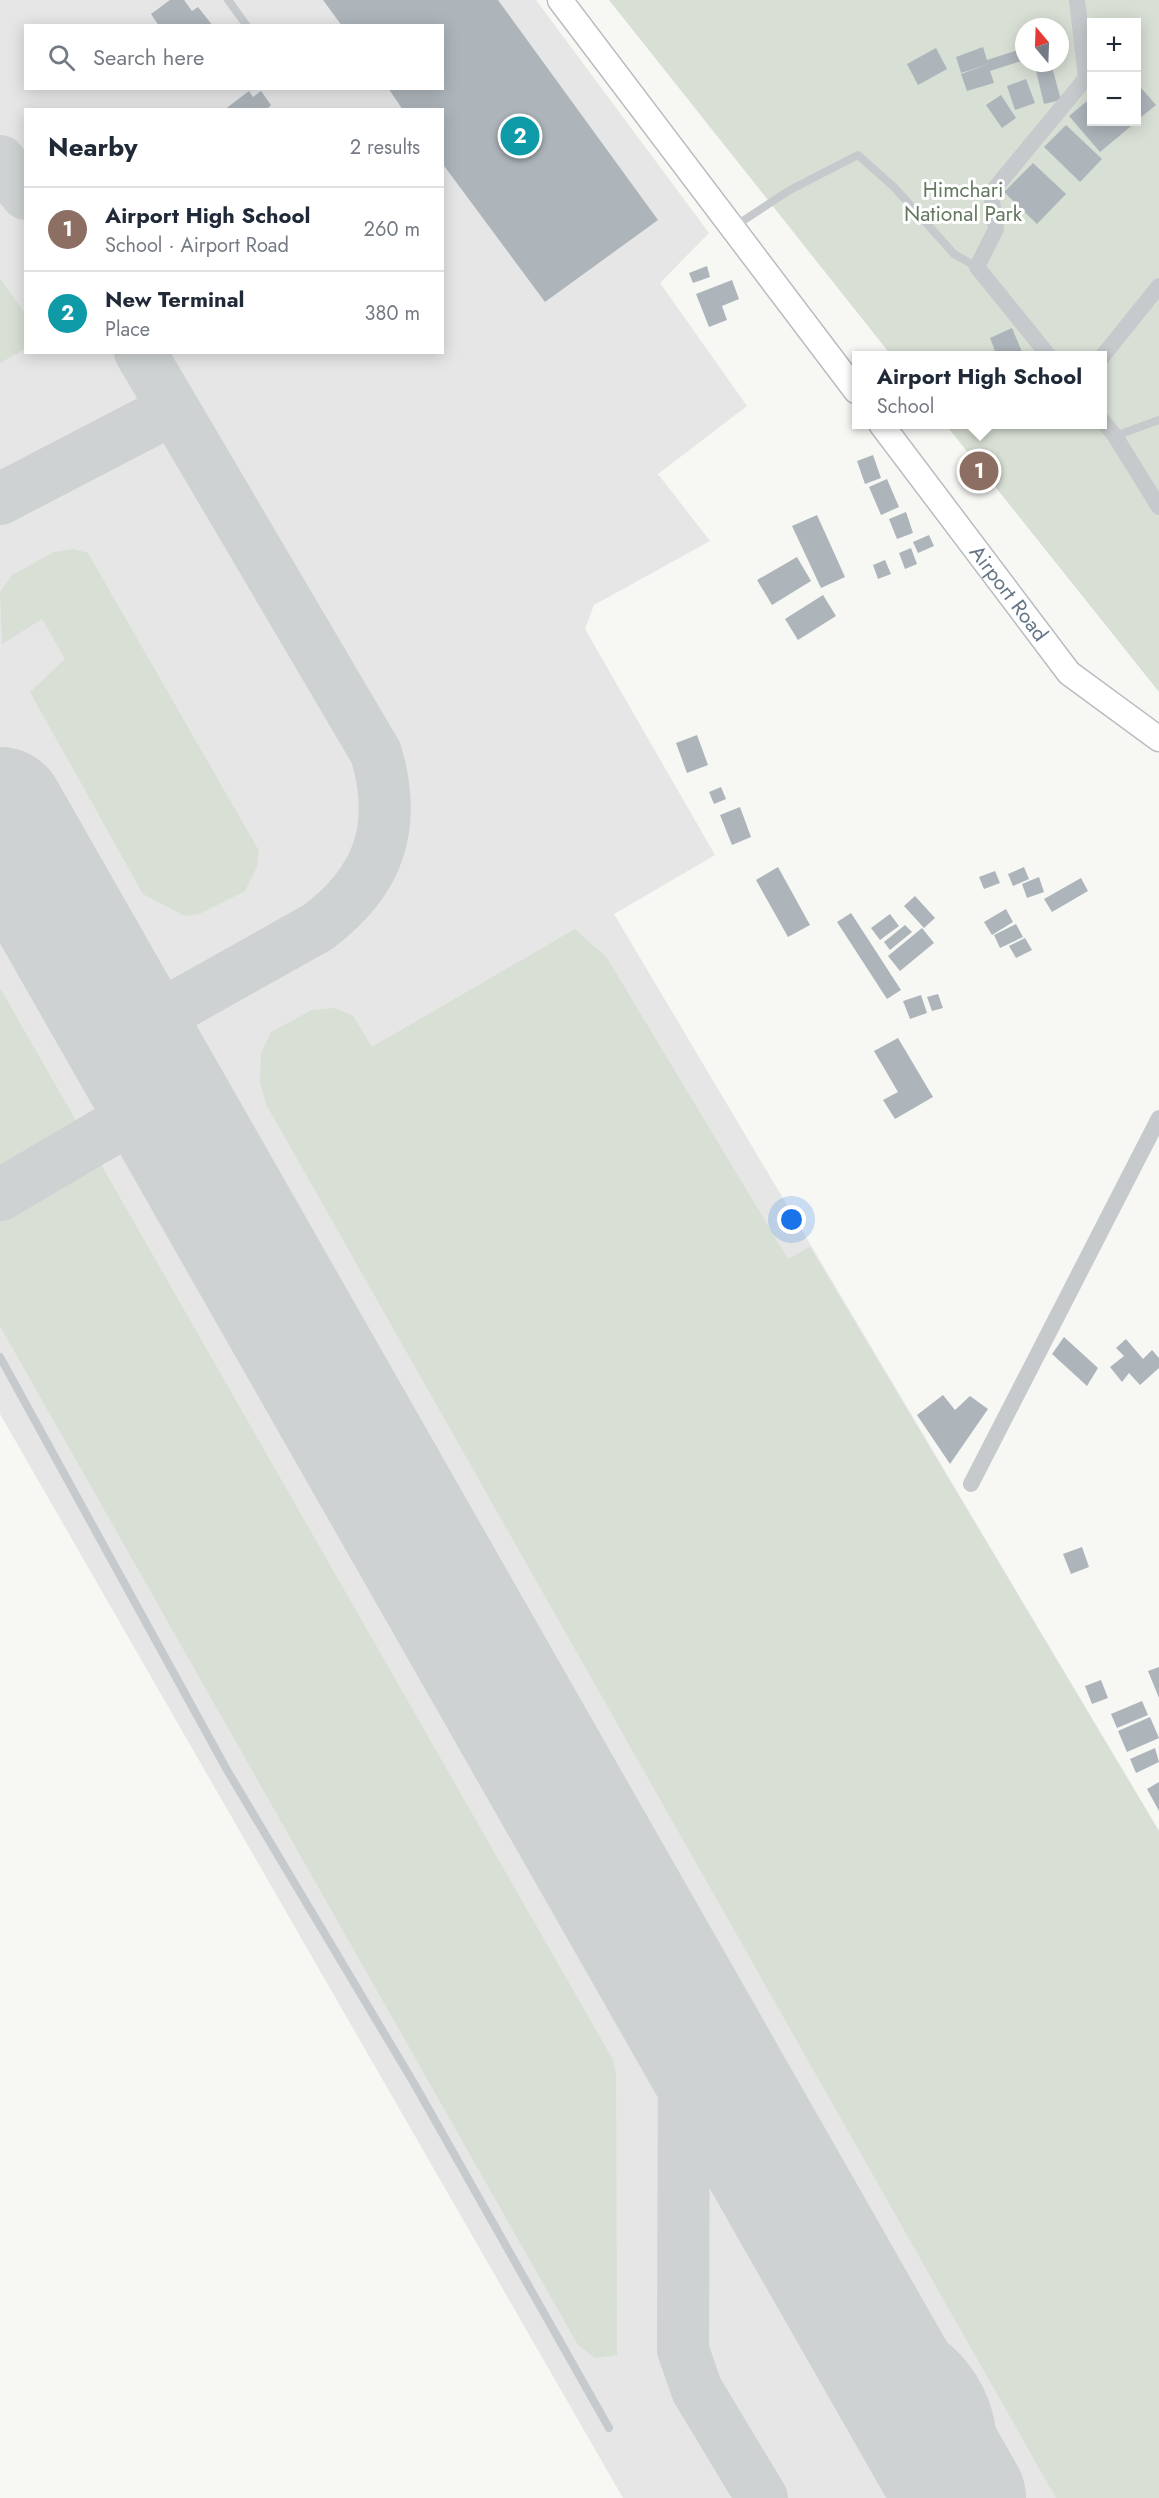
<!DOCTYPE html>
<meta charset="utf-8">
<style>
:root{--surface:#fff;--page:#f2f2f3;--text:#1f2937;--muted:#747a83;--line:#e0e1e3;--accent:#ef591c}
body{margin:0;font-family:Jost,sans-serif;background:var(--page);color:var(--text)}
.controls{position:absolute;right:18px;top:18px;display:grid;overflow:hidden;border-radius:0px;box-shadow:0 3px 15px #0003}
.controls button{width:54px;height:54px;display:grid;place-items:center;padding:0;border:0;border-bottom:2px solid var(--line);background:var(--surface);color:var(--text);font:30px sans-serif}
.compass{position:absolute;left:1015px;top:18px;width:54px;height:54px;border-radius:50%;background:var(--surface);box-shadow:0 3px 15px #0003;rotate:341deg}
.you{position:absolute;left:792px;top:1220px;width:21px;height:21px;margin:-15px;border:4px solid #fff;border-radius:50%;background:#1a73e8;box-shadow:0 0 0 9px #1a73e833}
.badge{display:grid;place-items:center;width:39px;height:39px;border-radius:50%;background:var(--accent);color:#fff;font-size:20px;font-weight:700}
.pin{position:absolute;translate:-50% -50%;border:3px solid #fff;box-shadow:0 2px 6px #0006}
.popup{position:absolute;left:852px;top:351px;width:255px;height:78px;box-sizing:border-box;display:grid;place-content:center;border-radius:0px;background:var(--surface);filter:drop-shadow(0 2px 4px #0005);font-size:20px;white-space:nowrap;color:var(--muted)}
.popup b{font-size:22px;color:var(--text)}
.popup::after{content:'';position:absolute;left:50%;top:100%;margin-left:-12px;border:12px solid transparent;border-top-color:var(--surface)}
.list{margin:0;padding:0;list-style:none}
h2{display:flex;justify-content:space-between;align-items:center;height:78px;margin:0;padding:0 24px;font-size:26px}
h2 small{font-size:20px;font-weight:400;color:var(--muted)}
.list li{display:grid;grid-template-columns:39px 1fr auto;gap:18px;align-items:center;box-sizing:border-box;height:84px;padding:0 24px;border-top:2px solid var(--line)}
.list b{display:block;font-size:22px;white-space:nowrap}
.list p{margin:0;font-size:20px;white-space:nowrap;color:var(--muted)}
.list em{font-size:20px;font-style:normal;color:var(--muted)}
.icon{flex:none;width:33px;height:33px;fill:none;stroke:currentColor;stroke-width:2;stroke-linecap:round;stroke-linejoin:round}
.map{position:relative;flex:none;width:1159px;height:2498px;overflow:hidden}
.search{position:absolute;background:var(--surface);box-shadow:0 3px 15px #0003;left:24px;top:24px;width:420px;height:66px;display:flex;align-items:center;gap:15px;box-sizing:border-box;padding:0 21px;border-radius:0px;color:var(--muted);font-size:22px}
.panel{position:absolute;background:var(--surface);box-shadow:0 3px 15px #0003;left:24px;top:108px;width:420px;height:246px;border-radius:0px}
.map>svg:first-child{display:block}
.built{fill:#e5e6e5;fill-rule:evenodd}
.green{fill:#d8dfd4;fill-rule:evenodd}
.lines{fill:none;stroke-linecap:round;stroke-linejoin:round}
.taxiway{stroke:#ced2d3;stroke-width:52}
.runway{stroke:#ced2d3;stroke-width:130}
.building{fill:#adb5bb}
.secondary-casing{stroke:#b8bdc2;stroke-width:27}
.lane{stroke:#c6cacd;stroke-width:8}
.street{stroke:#c6cacd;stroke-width:16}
.secondary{stroke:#fff;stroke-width:24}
.labels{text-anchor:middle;stroke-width:6;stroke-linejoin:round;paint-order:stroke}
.park-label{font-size:21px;fill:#63785f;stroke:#fff}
.street-label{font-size:21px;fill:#647587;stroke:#fff}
</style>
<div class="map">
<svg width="1159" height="2498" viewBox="0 0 1159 2498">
<rect width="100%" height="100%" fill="#f7f7f4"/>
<path class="built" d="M0,0h536l173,233 -49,50 87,123 -89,68 52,67 -116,64 -9,24 130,226 -101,59 545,917v667h-536l-623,-1084zM26,26h416v62h-416zM26,110h416v242h-416z"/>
<g class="green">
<path d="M609,0h550v692l-213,-267 156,-1v-68l-211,-1zM1092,22h44v100h-44zM1024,27h36v36h-36z"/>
<path d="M0,279l25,34v36l-25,14z"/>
<path d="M73,549l15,4 171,298 -2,16 -12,24 -46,23 -14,2 -42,-22 -113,-202 35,-33 -23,-40 -40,25 -2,-52 12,-17 42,-23z"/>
<path d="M575,929l32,29 181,301 22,-12 349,584v667h-103l-790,-1394 -6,-23 1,-27 10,-22 41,-22 23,-2 18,8 19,31z"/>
<path d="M0,988l613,1072 3,14 1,281 -22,3 -17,-13 -578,-1019z"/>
</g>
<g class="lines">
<g class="taxiway">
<path d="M0,161l26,33"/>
<path d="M140,352l236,401c22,74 3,128 -58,174l-139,78"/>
<path d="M0,499l173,-90"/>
<path d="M101,989c23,25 46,26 78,16 -33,24 -35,44 -23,82"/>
<path d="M0,1195l163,-96"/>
<path d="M667,1982l14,42 3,25 -1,301 14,40 65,108"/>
<path d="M858,2318c16,19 38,22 59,35 50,29 69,94 42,145"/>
</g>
<path class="runway" d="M0,812l961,1686"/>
</g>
<g class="building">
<path d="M170,0h14l8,11 6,-4 15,19h-54l-8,-12z"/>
<path d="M323,0h175l160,220 -113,82 -103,-139v-53h-39l-15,-22h54v-62h-100z"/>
<path d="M983,47l4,13 37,-12v12l-34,11 4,12 -27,8 -6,-17 28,-10 -28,9 -5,-16z"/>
<path d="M936,48l11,21 -29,16 -11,-21z"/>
<path d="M1052,67l9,33 -17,4 -8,-33z"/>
<path d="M1026,79l9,24 -20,7 -8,-24z"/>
<path d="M1136,82l20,23 -20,16z"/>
<path d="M249,91l4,6 8,-6 10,14 -5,5h-42z"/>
<path d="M1001,95l15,23 -14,10 -16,-23z"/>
<path d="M1092,97v25h44l-36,30 -31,-36z"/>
<path d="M1066,125l36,34 -22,23 -36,-35z"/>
<path d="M1033,163l33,31 -29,30 -33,-32z"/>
<path d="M707,266l3,11 -17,6 -4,-10z"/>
<path d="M732,280l7,19 -17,7 5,14 -18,7 -13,-33z"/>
<path d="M1012,328l10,24 -9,4h-16l-7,-18z"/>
<path d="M873,455l8,23 -16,6 -8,-23z"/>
<path d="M887,479l12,28 -18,8 -12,-28z"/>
<path d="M906,512l7,21 -16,6 -8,-20z"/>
<path d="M817,515l28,62 -24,11 -29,-62z"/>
<path d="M929,535l5,11 -16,7 -5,-11z"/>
<path d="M911,548l6,16 -12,5 -6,-16z"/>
<path d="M797,557l14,24 -39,24 -15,-25z"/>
<path d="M885,560l6,14 -13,5 -5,-14z"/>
<path d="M823,595l13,21 -38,24 -13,-21z"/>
<path d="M697,735l11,30 -21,8 -11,-30z"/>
<path d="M721,787l5,12 -12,5 -5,-12z"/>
<path d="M740,807l11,30 -19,8 -12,-30z"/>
<path d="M778,867l32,58 -22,12 -32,-57z"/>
<path d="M1024,867l5,12 -16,7 -5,-12z"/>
<path d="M995,871l5,12 -16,6 -5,-12z"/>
<path d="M1039,877l5,15 -17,6 -5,-14z"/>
<path d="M1081,878l7,13 -36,21 -8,-13z"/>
<path d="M915,896l20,22 -11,10 -20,-22z"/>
<path d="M1006,909l7,13 -21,13 -8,-13z"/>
<path d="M851,913l50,77 -14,9 -50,-77z"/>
<path d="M890,914l9,12 -19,14 -9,-12z"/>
<path d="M1016,924l7,13 -23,11 -6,-13z"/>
<path d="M905,925l7,7 -22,18 -6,-8z"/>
<path d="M922,928l12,15 -34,28 -12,-15z"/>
<path d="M1025,938l7,12 -16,8 -7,-12z"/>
<path d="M938,994l5,14 -11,3 -5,-14z"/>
<path d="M921,995l6,18 -17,6 -7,-18z"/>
<path d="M898,1038l35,59 -38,22 -12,-19 15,-8 -24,-41z"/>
<path d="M1064,1337l34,31 -11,18 -35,-32z"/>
<path d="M1126,1339l17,20 9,-9 7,8v10l-19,17 -11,-12 -7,9 -12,-15 14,-11 -8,-8z"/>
<path d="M943,1395l12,15 15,-14 18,13 -38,55 -33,-49z"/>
<path d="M1082,1547l7,20 -18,7 -8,-20z"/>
<path d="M1159,1667v31l-11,-27z"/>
<path d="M1101,1680l7,18 -16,6 -7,-18z"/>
<path d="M1142,1701l6,14 -31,13 -6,-14z"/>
<path d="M1150,1717l9,21 -32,14 -9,-21z"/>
<path d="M1155,1748l4,14 -23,11 -6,-14z"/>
<path d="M1159,1782v29l-12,-22z"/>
</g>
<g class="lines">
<defs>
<g id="secondary">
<path d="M560,0l296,391"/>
<path id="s1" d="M881,424l188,249 90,66"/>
</g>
</defs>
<use href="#secondary" class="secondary-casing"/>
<g class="lane">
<path d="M228,0l19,26"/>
<path d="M735,226l55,-36 68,-35 36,32 60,67 23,13"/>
<path d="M1115,436l44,-16"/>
<path d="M0,1357l227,413 188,315 194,343"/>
</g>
<g class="street">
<path d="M1049,356l-72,-89 19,-38 -5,-36 95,-115 -9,-78"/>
<path d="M1102,357l57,-71"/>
<path d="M1102,420l13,16 44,71"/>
<path d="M971,1484l188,-366"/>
</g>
<use href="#secondary" class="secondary"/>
</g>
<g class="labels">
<g class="park-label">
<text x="963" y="197">Himchari<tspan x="963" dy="24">National Park</tspan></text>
</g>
<g class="street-label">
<text dy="7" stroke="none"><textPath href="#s1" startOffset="212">Airport Road</textPath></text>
</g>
</g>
</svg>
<div class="controls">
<button>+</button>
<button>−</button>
</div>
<svg class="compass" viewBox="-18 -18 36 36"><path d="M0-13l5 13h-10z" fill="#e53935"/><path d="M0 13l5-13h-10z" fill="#747a83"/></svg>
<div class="you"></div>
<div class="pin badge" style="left:979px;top:471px;background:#8d6e63">1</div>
<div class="popup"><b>Airport High School</b>School</div>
<div class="pin badge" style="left:520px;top:136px;background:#0f9aa8">2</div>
<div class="search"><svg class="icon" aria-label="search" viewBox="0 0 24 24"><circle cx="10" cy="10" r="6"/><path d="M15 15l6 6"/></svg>Search here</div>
<section class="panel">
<h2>Nearby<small>2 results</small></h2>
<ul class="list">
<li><span class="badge" style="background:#8d6e63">1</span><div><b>Airport High School</b><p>School · Airport Road</p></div><em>260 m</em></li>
<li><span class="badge" style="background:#0f9aa8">2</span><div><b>New Terminal</b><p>Place</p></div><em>380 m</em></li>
</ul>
</section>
</div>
